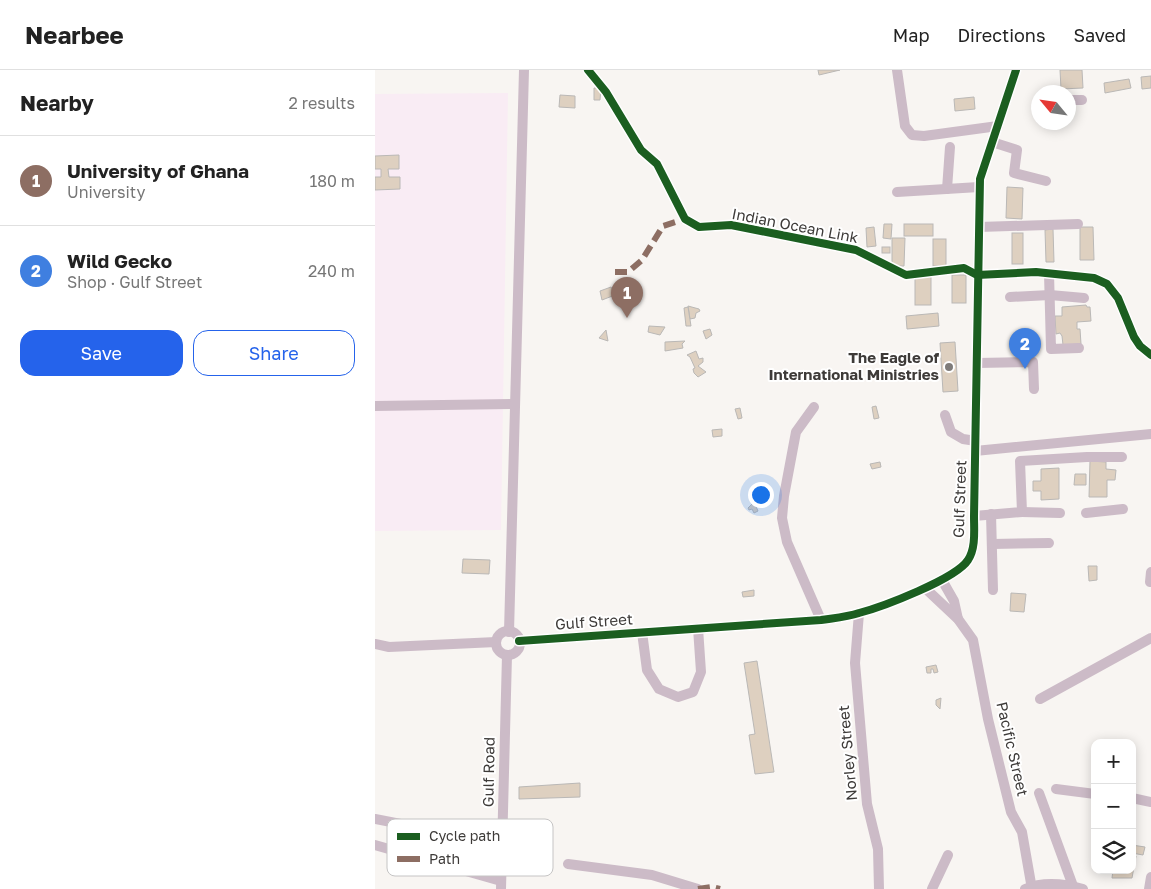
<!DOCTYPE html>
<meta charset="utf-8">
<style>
:root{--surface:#fff;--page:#f6f6f6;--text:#222;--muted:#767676;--line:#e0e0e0;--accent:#2563eb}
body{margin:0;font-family:"Golos Text",sans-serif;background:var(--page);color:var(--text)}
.controls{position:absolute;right:15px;bottom:15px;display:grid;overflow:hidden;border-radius:10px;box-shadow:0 2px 12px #0003}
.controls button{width:45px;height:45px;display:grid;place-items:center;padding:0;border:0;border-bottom:1px solid var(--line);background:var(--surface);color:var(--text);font:25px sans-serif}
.compass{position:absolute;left:656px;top:15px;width:45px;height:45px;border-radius:50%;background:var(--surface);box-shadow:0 2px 12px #0003;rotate:299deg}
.you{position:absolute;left:385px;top:424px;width:18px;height:18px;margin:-12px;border:4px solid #fff;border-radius:50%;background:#1a73e8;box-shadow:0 0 0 8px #1a73e833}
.badge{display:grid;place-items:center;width:32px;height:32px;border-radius:50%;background:var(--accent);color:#fff;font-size:16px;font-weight:700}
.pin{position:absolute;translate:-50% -41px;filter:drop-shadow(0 1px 2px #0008)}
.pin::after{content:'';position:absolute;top:26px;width:18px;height:15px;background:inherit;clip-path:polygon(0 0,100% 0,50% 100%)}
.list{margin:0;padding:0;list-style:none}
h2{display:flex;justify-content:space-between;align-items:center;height:65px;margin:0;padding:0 20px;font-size:21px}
h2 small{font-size:16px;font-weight:400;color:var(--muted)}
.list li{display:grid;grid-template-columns:32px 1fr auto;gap:15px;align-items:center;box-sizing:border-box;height:90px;padding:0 20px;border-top:1px solid var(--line)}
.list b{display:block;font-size:19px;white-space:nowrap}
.list p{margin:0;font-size:16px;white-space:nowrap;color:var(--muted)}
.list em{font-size:16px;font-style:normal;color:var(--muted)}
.actions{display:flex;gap:10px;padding:15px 20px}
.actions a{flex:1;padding:11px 0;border:1px solid var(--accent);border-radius:15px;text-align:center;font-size:18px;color:var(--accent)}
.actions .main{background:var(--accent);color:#fff}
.icon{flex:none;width:28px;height:28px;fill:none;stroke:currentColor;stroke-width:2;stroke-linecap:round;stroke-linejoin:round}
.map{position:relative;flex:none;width:776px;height:819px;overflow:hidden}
header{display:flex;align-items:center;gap:30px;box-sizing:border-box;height:70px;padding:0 25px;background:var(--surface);border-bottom:1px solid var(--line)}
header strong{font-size:24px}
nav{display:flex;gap:28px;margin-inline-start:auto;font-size:18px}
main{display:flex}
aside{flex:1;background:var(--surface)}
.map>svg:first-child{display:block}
.medical{fill:#f9ecf4}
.building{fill:#ded0c0;stroke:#bab8b6}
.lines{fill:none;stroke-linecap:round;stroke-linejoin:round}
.minor{stroke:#ccbbc7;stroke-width:10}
.quiet{stroke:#8d6e63;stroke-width:6;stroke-dasharray:12 6;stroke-linecap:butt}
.cycleway-casing{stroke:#fff;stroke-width:11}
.cycleway{stroke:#1b5e20;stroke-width:8}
.poi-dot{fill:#7f7c7a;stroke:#fff;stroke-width:2}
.labels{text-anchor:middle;stroke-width:4;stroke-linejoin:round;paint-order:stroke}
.street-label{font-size:15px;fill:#3e3b39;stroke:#fff}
.poi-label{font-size:15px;font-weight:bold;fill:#3e3b39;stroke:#fff;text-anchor:end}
.key{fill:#fff;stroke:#c5c4c4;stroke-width:1}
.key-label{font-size:14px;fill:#3e3b39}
</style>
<header>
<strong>Nearbee</strong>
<nav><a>Map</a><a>Directions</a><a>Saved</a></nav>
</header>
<main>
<aside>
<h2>Nearby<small>2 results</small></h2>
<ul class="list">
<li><span class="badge" style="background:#8d6e63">1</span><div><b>University of Ghana</b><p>University</p></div><em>180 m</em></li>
<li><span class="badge" style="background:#3f7fe0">2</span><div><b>Wild Gecko</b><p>Shop · Gulf Street</p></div><em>240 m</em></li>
</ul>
<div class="actions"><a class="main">Save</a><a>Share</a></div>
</aside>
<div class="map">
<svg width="776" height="819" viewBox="0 0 776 819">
<rect width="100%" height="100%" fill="#f8f5f2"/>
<path class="medical" d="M133,23l-7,437 -126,1v-437z"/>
<g class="building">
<path d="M443,0h22l-21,5z"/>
<path d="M685,0h22l1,18 -22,1z"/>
<path d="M776,6v12l-9,1 -1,-12z"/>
<path d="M754,9l2,9 -26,5 -1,-10z"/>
<path d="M219,18h7l-1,12h-6z"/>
<path d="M185,25l15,1v12l-16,-1z"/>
<path d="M599,27l1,12 -20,2 -1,-12z"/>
<path d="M24,85v14h-11l1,8h11v12l-25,1v-13h6v-8h-6v-13z"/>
<path d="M632,117l16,1 -1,31 -16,-1z"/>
<path d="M509,154h8l-1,15 -8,-1z"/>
<rect x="529" y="154" width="29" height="12"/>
<path d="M499,157l2,19 -9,1 -1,-19z"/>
<path d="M705,157h13l1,33h-14z"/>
<path d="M678,159l1,33h-8l-1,-32z"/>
<rect x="637" y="163" width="11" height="31"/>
<path d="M517,168h13l-1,28h-12z"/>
<rect x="558" y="169" width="13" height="27"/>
<rect x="507" y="177" width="8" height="6"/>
<rect x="577" y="205" width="14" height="28"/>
<rect x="540" y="207" width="16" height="28"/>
<path d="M236,217l4,8 -13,5 -2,-9z"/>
<path d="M711,235l1,2h3l1,14 -14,1v7h3l1,15 -18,1 -1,-9 -2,-3 -4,1 -1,-18h7v-9z"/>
<path d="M313,236l11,3 1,2 -4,2 -1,5 -5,1z"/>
<path d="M313,237l3,19h-5l-2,-18z"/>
<path d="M563,243l1,13 -32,3 -1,-13z"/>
<path d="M274,256l16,1 -5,8 -12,-3z"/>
<path d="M335,259l2,6 -6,4 -3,-8z"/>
<path d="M231,260l2,11 -9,-3z"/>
<path d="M310,271l-3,3 1,4 -18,3v-9z"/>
<path d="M580,272l3,49 -15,1 -3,-49z"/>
<path d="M321,281l3,8 4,-1v4l-5,4 8,6 -8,5 -4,-4 -1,-4 2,-1 -5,-11 -3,-2z"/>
<path d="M501,336l3,12 -5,1 -2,-12z"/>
<path d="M365,338l2,10 -4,1 -3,-10z"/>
<path d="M347,359v7l-9,1 -1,-7z"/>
<path d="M715,391l16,1v7l10,1 -1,10h-8v17h-18z"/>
<path d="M505,392l1,5 -9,2 -2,-5z"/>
<path d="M684,398v31l-18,1v-9h-8v-10h8v-12z"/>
<path d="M700,404h11v11h-12z"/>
<path d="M379,432l4,9 -4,2 -2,-4 -3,1 -1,-2z"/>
<path d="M88,489l27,1 -1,14 -27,-1z"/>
<path d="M713,496h9v14l-8,1z"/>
<path d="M379,520v6l-11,1 -1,-5z"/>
<path d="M636,523l15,1 -2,18 -14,-1z"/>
<path d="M382,591l17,111 -19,2 -6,-39 6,-1 -11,-71z"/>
<path d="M561,595l2,7 -4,1 -1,-4h-2v4h-4l-1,-6z"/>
<path d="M566,628l-1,11 -4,-4v-5z"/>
<path d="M205,713v14l-61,2v-12z"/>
<path d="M757,775l13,2 -2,8 -11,-2z"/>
<path d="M757,785l4,1 -4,22h-20l1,-8h19z"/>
</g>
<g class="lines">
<g class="minor">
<path d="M213,0l18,22 35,58 16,14 28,55 14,8 32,-2 125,25 50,25 58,-7 13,7 59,-3 58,6 13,6 11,14 16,39 6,9 11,9"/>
<path d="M522,0l8,56 7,9 12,1 74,-10"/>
<path d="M694,30h13"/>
<path d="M617,72l25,8 -3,23 32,8"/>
<path d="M572,119l3,-42"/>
<path d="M522,122l82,-5"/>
<path d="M604,157l99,-3"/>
<path d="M674,203l2,76 28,-1"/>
<path d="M635,227l40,-2 34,3"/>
<path d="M602,293l56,-1 1,27"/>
<path d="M0,336l140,-2"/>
<path d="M439,337l-18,25 -12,64 -2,22 5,24 34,78"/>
<path d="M570,345l6,17 12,7 13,2"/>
<path d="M600,381l176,-17"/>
<path d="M647,442l38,1"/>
<path d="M711,443l37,-4"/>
<path d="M616,444l2,76"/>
<path d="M599,446l48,-4 -2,-51 67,-4h35"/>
<path d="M617,474l57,-1"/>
<path d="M567,510l12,21 4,18"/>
<path d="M775,512l1,-10"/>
<path d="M550,518l33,31 15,21 15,79 23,93 11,20 10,57"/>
<path d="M484,543l-4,50 12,141 11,45 1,40"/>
<circle cx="133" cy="573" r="12"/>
<path d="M134,562l15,-562"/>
<path d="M267,562l5,38 12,19 19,8 15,-5 8,-20 -3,-44"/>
<path d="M144,571l302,-21c13,-2 26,-3 38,-7 23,-6 97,-34 109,-53 8,-12 6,-30 6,-44l6,-337 36,-109"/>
<path d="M0,574l14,3 107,-5"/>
<path d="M665,629l111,-61"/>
<path d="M681,719l39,5"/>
<path d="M664,723l34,93"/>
<path d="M757,728l19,4"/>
<path d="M0,749l82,16 46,5"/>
<path d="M0,775l126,36"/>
<path d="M193,794l84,11 46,14"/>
<path d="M126,819l6,-234"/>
<path d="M557,819l16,-34"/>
<path d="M650,819c19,-8 38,-6 58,0"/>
<path d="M774,819l2,-12"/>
</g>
<g class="quiet">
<path d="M240,202h13l14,-12 21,-34 22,-7"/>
<path d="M323,819l14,-2 8,2"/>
</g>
<defs>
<g id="cycleway">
<path d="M213,0l18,22 35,58 16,14 28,55 14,8 32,-2 125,25 50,25 58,-7 13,7 59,-3 58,6 13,6 11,14 16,39 6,9 11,9"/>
<path d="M144,571l302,-21c13,-2 26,-3 38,-7 23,-6 97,-34 109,-53 8,-12 6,-30 6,-44l6,-337 36,-109"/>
</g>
</defs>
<use href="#cycleway" class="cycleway-casing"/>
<use href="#cycleway" class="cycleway"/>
</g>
<circle class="poi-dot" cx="574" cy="297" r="5"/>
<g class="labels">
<g class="street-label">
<text transform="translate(420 156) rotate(11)" y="5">Indian Ocean Link</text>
<text transform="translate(585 429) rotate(-88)" y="5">Gulf Street</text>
<text transform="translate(219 552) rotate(-4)" y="5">Gulf Street</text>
<text transform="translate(637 679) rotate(77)" y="5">Pacific Street</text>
<text transform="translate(473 683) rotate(-95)" y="5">Norley Street</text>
<text transform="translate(114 702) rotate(-89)" y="5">Gulf Road</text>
</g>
<g class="poi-label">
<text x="564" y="293">The Eagle of<tspan x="564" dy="17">International Ministries</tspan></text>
</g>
</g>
<rect x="12" y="749" width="166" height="57" rx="8" class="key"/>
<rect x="22" y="763" width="23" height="7" fill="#1b5e20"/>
<rect x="22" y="786" width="23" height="6" fill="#8d6e63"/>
<g class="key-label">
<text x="54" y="771">Cycle path</text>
<text x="54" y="794">Path</text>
</g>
</svg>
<div class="controls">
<button>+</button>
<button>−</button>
<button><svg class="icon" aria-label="layers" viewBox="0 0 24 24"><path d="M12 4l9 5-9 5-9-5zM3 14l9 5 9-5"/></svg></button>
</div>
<svg class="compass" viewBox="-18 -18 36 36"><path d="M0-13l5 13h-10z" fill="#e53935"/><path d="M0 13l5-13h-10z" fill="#767676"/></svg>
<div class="you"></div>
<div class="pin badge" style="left:252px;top:248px;background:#8d6e63">1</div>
<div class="pin badge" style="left:650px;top:299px;background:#3f7fe0">2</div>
</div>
</main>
